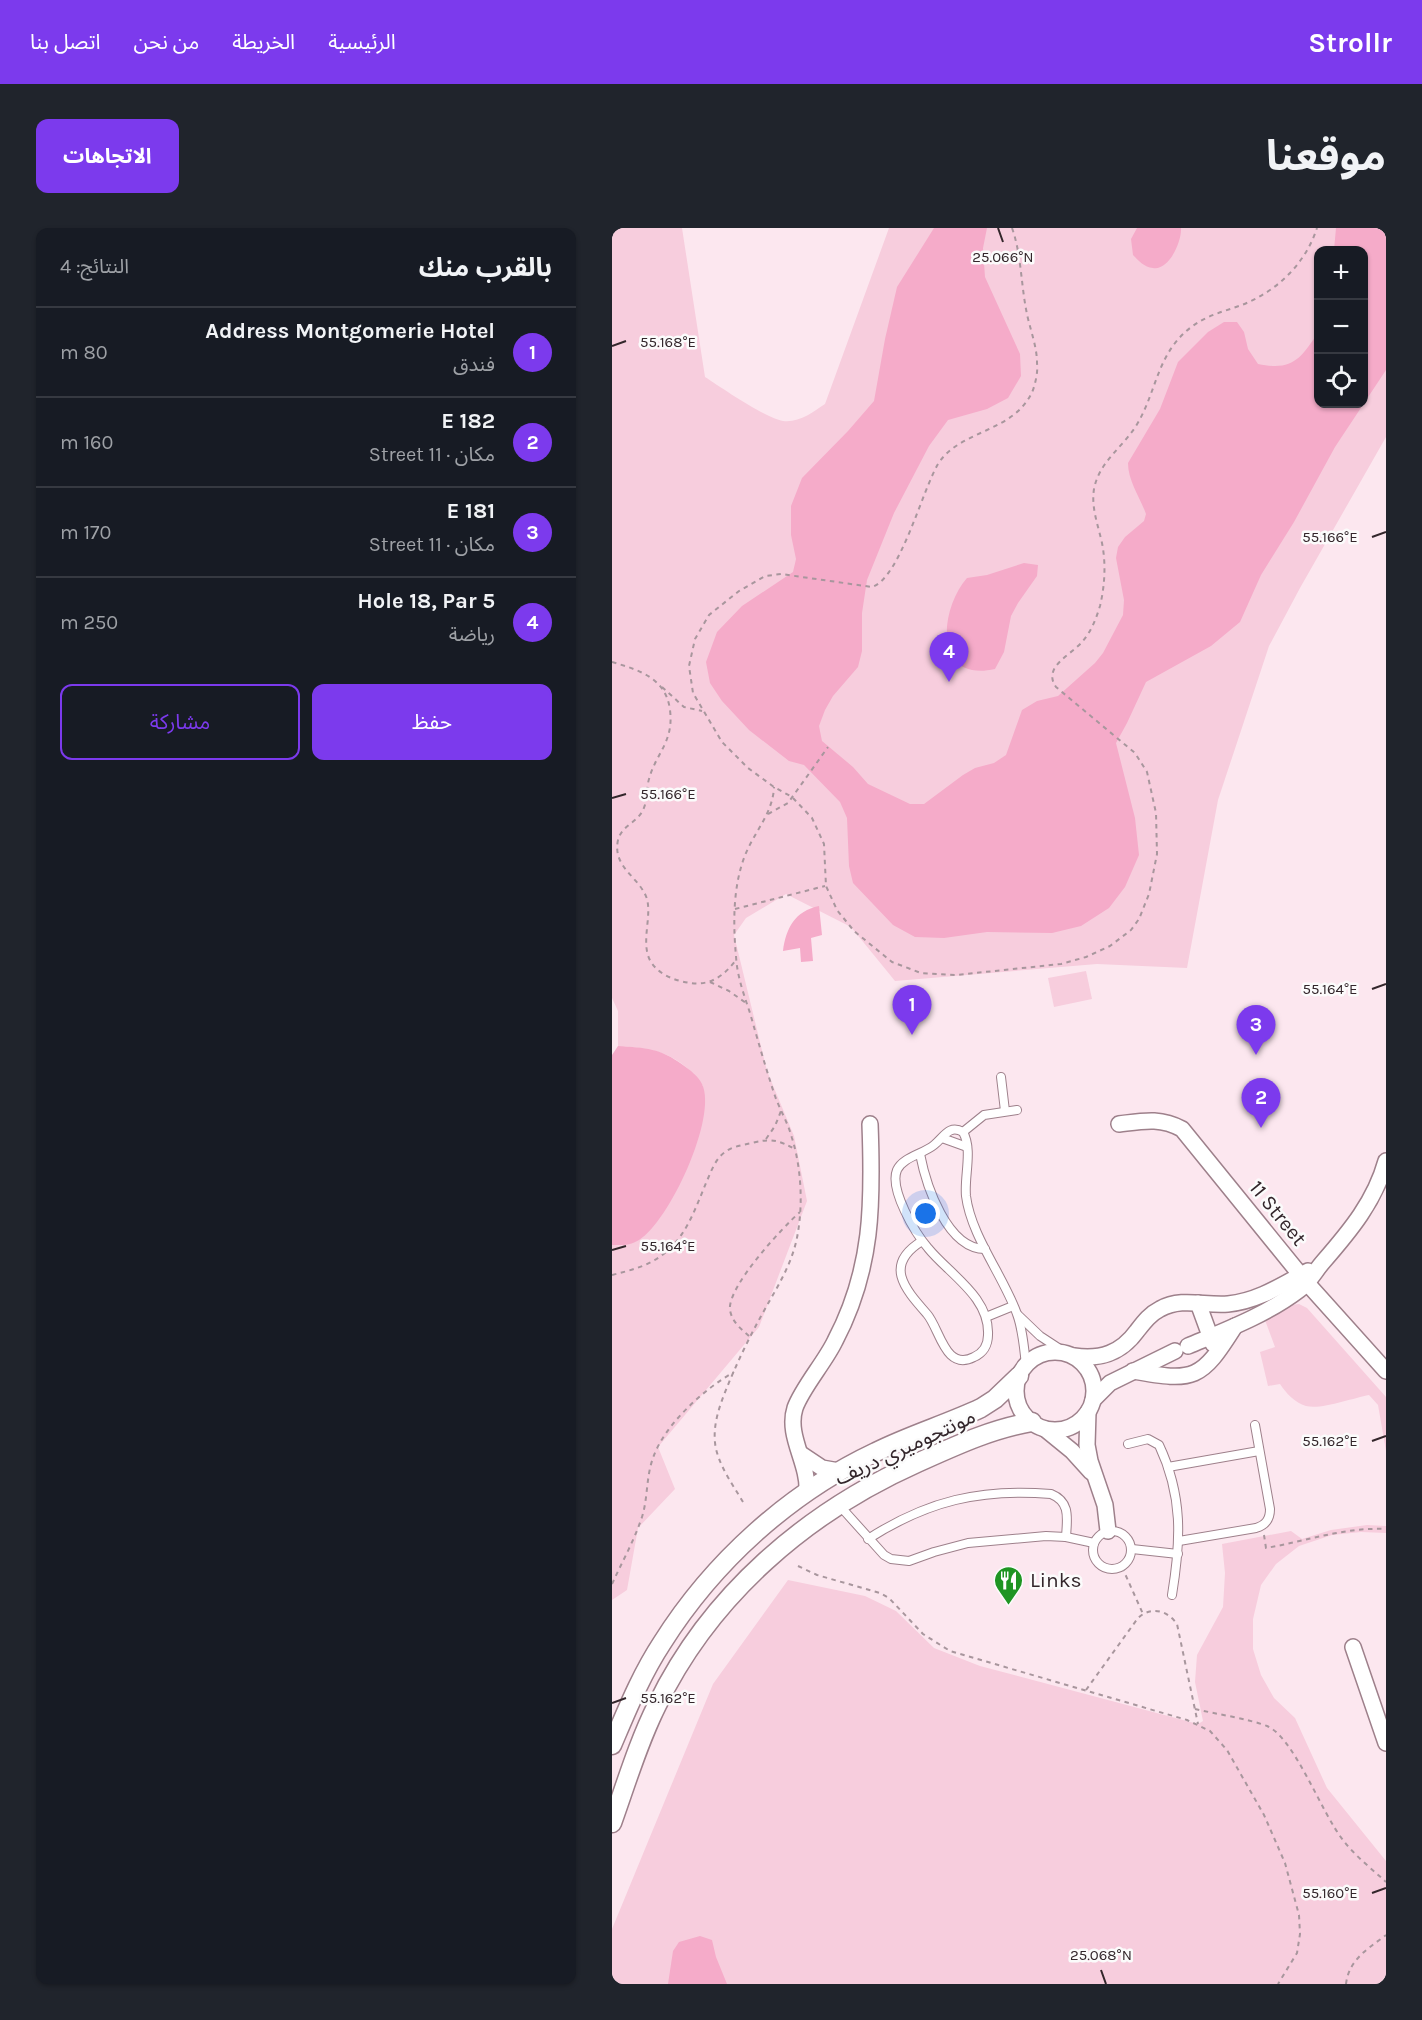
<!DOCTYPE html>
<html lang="ar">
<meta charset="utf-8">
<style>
:root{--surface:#171b24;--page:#20242c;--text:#f1f3f6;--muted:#9ea1a6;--line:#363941;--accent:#7c3aed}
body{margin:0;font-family:Karla,"Noto Sans Arabic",sans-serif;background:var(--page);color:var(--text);direction:rtl}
.controls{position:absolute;right:18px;top:18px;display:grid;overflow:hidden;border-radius:12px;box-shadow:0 2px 4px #0004}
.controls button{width:54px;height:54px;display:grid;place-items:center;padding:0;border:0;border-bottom:2px solid var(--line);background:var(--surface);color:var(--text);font:30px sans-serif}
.you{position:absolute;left:314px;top:986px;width:21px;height:21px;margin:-15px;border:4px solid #fff;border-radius:50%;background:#1a73e8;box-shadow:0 0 0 9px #1a73e833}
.badge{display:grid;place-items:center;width:39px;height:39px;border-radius:50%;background:var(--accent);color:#fff;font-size:20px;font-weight:700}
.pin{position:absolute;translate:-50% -50px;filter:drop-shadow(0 2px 3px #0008)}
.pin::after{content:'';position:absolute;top:32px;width:21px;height:18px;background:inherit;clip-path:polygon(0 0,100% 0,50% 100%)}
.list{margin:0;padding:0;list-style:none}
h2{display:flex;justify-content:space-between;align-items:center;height:78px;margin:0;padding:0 24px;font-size:26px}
h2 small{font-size:20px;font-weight:400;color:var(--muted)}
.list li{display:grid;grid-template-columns:39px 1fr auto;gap:18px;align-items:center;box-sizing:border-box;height:90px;padding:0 24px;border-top:2px solid var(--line)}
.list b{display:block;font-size:22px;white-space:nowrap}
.list p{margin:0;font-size:20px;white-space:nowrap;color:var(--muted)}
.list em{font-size:20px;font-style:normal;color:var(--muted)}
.actions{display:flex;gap:12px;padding:18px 24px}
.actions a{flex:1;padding:14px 0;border:2px solid var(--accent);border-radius:12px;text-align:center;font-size:21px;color:var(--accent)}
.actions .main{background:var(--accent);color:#fff}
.icon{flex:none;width:33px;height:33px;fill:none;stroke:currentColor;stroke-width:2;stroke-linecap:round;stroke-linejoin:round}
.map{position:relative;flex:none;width:774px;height:1756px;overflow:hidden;direction:ltr;border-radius:12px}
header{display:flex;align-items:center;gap:36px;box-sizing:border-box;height:84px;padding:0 30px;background:var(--accent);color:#fff}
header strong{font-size:28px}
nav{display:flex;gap:33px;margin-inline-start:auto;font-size:21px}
.intro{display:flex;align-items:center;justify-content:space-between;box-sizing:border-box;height:144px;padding:0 36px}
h1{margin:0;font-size:42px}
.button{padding:15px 27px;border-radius:12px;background:var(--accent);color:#fff;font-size:21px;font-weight:700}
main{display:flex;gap:36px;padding:0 36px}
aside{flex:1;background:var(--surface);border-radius:12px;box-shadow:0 2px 4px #0004}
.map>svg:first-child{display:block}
.green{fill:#f7cddd;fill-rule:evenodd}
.water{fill:#f5abc9}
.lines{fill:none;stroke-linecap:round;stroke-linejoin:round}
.service-casing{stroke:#9e808b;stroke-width:10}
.minor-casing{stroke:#9e808b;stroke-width:18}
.tertiary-casing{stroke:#9e808b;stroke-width:21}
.path{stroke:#a8969d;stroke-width:2;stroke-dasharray:4.5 4.5;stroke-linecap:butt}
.service{stroke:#fff;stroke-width:8}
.minor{stroke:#fff;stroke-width:15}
.tertiary{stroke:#fff;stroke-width:18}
.ticks{fill:none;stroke:#33262b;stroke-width:2}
.labels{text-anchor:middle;stroke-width:5;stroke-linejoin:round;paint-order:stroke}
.street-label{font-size:21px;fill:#33262b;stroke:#fbfbfb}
.poi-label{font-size:21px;fill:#33262b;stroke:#fbfbfb;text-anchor:start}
.ticks-label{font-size:15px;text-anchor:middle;fill:#33262b;stroke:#fbfbfb;stroke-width:5;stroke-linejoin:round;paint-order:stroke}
</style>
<header>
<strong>Strollr</strong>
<nav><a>الرئيسية</a><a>الخريطة</a><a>من نحن</a><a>اتصل بنا</a></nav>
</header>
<div class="intro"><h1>موقعنا</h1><a class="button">الاتجاهات</a></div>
<main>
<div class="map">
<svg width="774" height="1756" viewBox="0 0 774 1756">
<rect width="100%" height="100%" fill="#fce7ef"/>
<g class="green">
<path d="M0,0h70l23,149c17,11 60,41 78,44 16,2 30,-9 42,-17l64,-176h497v209l-86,151 -31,58 -51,154 -31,168 -90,-4 -202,17 -44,-54 -65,-33 -40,24 -12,17 33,136 27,65 13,65 -48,126 -101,120 17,42 -37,39 -11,62 -15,10v-355l10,1 81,-160c-24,-33 -46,-37 -85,-40v-35l-6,-13zM706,22h46v154h-46z"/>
<path d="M474,743l6,28 -38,8 -6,-29z"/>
<path d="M687,1076l8,4 79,89v54l-8,-46 -9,-10c-16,3 -48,15 -63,11 -11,-3 -20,-13 -26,-22l-12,2 -8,-34 15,-5 -10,-27 26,-15z"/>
<path d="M755,1297l19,1v7l-25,-1 -29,3 -33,11 -23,18 -15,21 -8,34v30l8,26 13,23 21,20 32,70 59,73v115l-7,8h-767v-55l101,-245 75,-104 77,16 31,15 38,37 46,18 218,58 5,-3 -8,-39 2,-27 26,-48 2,-34 -3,-29 69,-13 11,8 29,-9z"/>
</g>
<g class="water">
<path d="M322,0h53l-4,20 2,29 35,77 1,22 -13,22 -21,11 -39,11 -19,26 -35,67 -27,67 -5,33v38l-4,16 -25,29 -8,14 -6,16 3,15 31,26 15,17 42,20h14l39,-29 12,-7 19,-5 12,-8 16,-45 15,-9 21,-5 37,-33 8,-10 20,-38 1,-15 -8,-42 2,-11 7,-10 19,-16 2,-7c-6,-17 -18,-33 -18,-51l32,-54 18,-47 30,-30 16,-10h13l7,10 4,17 10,15c35,7 42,-5 60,-31v71h46v-154h-30l2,-22h50v142l-51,77 -41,75 -33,53 -21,47 -29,24 -65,36 -19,41 -11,20 19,75 4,37 -14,32 -16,21 -28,18 -29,7 -65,-1 -43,6 -29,-1 -22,-12 -40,-42 -4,-17 -2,-48 -7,-16 -36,-37 -15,-4 -40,-31 -27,-29 -12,-18 -4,-21 11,-30 25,-26 51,-34 3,-13 -5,-24v-29l11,-28 46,-47 26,-30 11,-62 12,-52z"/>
<path d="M525,0h44c1,13 -12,43 -28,40 -9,-1 -14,-7 -20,-13l-2,-16z"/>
<path d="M412,335l14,2 -1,11 -19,27 -7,13 -7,36 -9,17c-62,14 -56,-59 -28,-91l20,-3z"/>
<path d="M207,678l3,29 -11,3 2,23 -12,1 -1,-14 -17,3c3,-23 12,-40 36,-45z"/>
<path d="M6,818c28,2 42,2 65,19 7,5 15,11 19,19 16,33 -33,138 -63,156 -8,5 -18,6 -27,5v-190z"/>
<path d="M88,1708l12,4 4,17 11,27h-59l5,-33 6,-9z"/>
</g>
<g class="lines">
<defs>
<g id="service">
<path d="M389,849l4,34"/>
<path d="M351,904l21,-17 33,-5"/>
<path d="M330,910l25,9"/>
<path d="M308,926c6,31 27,95 65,95"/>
<path d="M310,1013c-39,24 -17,48 5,73 13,15 18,58 47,43 9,-4 14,-12 14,-22 2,-38 -39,-61 -60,-87 -13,-15 -39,-59 -31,-78 6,-13 26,-16 37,-25 10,-8 15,-21 29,-13 10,18 1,44 3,64 5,40 38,81 51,118 6,16 7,34 9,51"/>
<path d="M406,1087l22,21 26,17"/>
<path d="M374,1089l27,-11"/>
<path d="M516,1216l20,-5 11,6c24,51 22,95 13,150"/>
<path d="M556,1239l91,-16"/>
<path d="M227,1277l45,50 7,4 18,2 25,-9 34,-9 78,-7 20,1 28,6"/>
<circle cx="500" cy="1322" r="19"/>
<path d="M256,1311c59,-38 113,-51 183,-45 20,8 16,25 15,43"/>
<path d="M567,1313l77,-13c10,-3 14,-9 14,-19l-15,-84"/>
<path d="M520,1321l46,5"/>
</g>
<g id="minor">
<path d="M507,896c24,-3 41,-7 63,5l125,154 79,88"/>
<path d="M586,1075l15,41"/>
<path d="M576,1118c38,-16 78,-31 111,-56 11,-8 16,-19 24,-28 27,-31 52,-61 63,-101"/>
<circle cx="443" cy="1163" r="39"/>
<path d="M462,1128c27,4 47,-3 63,-25 7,-9 13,-17 23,-22 22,-12 44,-3 68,-5 30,-3 54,-19 80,-33"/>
<path d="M521,1143c62,11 68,9 102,-45"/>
<path d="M481,1172l17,-17 65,-32"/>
<path d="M476,1184l-1,33 3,16 15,44 3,26"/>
<path d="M433,1201l27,22 19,21"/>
<path d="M189,1226l21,14 17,3"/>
<path d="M195,1264c2,-29 -21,-56 -12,-84 7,-20 30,-46 40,-67 38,-72 38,-138 35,-217"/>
<path d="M741,1419l33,96"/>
</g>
<g id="tertiary">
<path d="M0,1517c15,-35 29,-70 50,-102 51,-81 127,-150 214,-191 34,-17 71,-28 105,-44l14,-9 24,-23"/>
<path d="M0,1595c14,-39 26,-80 45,-118 53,-110 150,-193 260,-242 38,-17 74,-34 115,-41"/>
</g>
</defs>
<use href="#service" class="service-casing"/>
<use href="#minor" class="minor-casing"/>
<use href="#tertiary" class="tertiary-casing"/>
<g class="path">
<path d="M400,0c9,25 9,55 14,81 3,18 11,36 11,54 1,8 -1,18 -4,27 -18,43 -73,39 -95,74 -16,27 -38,114 -66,123l-91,-13 -16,2 -26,15 -30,24 -14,24 -6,27 4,27 29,49 26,26 26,19 18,10 20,21 12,26 2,42 11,24 17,21 38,31 29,11 35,2 105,-11 25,-7 24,-11 21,-16 8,-11 10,-25 8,-40 -1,-41 -9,-41 -12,-19 -79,-66c-14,-20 15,-32 26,-45 9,-10 14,-23 18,-36 5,-21 6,-43 2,-63 -4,-18 -11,-36 -8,-54 5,-27 28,-41 42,-63 21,-34 20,-71 54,-98 15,-12 32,-16 49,-22 36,-13 66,-41 78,-78"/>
<path d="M0,434c27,8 54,16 58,48 4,32 -14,43 -21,69 -3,10 -1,21 -6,31 -6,13 -21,15 -25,30 -6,28 22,37 29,59 5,19 -7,45 4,63 8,13 25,19 39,21 20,3 34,-7 46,-23"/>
<path d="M50,459l22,20 18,4"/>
<path d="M156,586l20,-11 40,-56"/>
<path d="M123,681l90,-23"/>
<path d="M98,754l19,9 17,12"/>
<path d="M154,911l9,-13 6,-15"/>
<path d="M0,1047c20,-5 40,-10 55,-24 20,-17 29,-44 39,-68 5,-11 9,-24 19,-31 8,-6 18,-7 27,-9 18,-5 28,-3 44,7"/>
<path d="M137,1108c-8,-7 -17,-14 -19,-26 -3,-23 52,-82 70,-98"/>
<path d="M131,1274c-10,-17 -22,-33 -27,-53 -5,-24 5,-47 14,-69 9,-21 19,-42 30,-62 15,-28 33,-53 38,-86 5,-30 3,-65 -6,-94 -4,-15 -12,-28 -17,-42 -9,-27 -17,-55 -25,-83 -6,-18 -13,-37 -14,-57 -3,-32 -3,-68 8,-98 9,-25 29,-44 30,-71"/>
<path d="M652,1307l2,13c41,-7 78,-21 120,-19"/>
<path d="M186,1338l19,9 63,18 9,5 34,36 27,17 237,69 23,11 17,19 37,65 21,48 14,52 1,19 -3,19 -19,31"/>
<path d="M510,1339l21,47"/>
<path d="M0,1356c10,-22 22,-43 30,-67 6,-19 4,-40 11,-59 11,-33 51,-69 81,-86"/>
<path d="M474,1462l52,-72c13,-12 29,-8 39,6l21,100"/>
<path d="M583,1481c21,5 54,10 72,17 27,11 55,88 76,114 12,16 29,29 43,42"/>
<path d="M734,1756c3,-25 22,-35 40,-49"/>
</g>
<use href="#service" class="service"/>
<use href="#minor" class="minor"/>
<use href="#tertiary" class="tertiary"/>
</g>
<path class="ticks" d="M386,0l5,14M0,118l14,-5M760,309l14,-5M0,570l14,-4M760,761l14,-5M0,1022l14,-4M760,1213l14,-5M0,1475l14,-5M760,1665l14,-5M489,1742l5,14"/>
<defs>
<symbol id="restaurant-pin" viewBox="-11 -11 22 30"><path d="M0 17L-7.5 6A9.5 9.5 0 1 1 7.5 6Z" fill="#1f9523" stroke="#fbfbfb"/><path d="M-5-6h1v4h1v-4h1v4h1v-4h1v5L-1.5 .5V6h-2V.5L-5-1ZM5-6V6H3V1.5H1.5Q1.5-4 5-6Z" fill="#fff"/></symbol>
</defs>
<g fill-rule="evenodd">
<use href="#restaurant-pin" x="380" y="1336" width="33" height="45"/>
</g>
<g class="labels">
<g class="street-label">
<text transform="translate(666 985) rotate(51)" y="7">11 Street</text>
<text transform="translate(293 1219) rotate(-25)" y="7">مونتجوميري دريف</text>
</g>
<g class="poi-label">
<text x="418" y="1359">Links</text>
</g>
</g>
<g class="ticks-label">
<text x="391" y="34">25.066°N</text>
<text x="56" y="119">55.168°E</text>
<text x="718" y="314">55.166°E</text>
<text x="56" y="571">55.166°E</text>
<text x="718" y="766">55.164°E</text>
<text x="56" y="1023">55.164°E</text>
<text x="718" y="1218">55.162°E</text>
<text x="56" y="1475">55.162°E</text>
<text x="718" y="1670">55.160°E</text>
<text x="489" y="1732">25.068°N</text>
</g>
</svg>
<div class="controls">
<button>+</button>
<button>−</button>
<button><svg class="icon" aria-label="locate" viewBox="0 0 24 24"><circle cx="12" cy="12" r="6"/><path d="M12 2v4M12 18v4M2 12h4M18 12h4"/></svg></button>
</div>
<div class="you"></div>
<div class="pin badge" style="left:300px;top:807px">1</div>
<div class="pin badge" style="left:649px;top:900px">2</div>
<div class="pin badge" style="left:644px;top:827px">3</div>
<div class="pin badge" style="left:337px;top:454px">4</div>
</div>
<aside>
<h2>بالقرب منك<small>النتائج: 4</small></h2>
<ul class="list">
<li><span class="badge">1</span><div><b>Address Montgomerie Hotel</b><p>فندق</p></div><em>80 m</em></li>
<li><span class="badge">2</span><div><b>E 182</b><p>مكان · 11 Street</p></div><em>160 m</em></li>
<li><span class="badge">3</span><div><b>E 181</b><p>مكان · 11 Street</p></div><em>170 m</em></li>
<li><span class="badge">4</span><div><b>Hole 18, Par 5</b><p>رياضة</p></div><em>250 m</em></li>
</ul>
<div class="actions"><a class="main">حفظ</a><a>مشاركة</a></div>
</aside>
</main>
